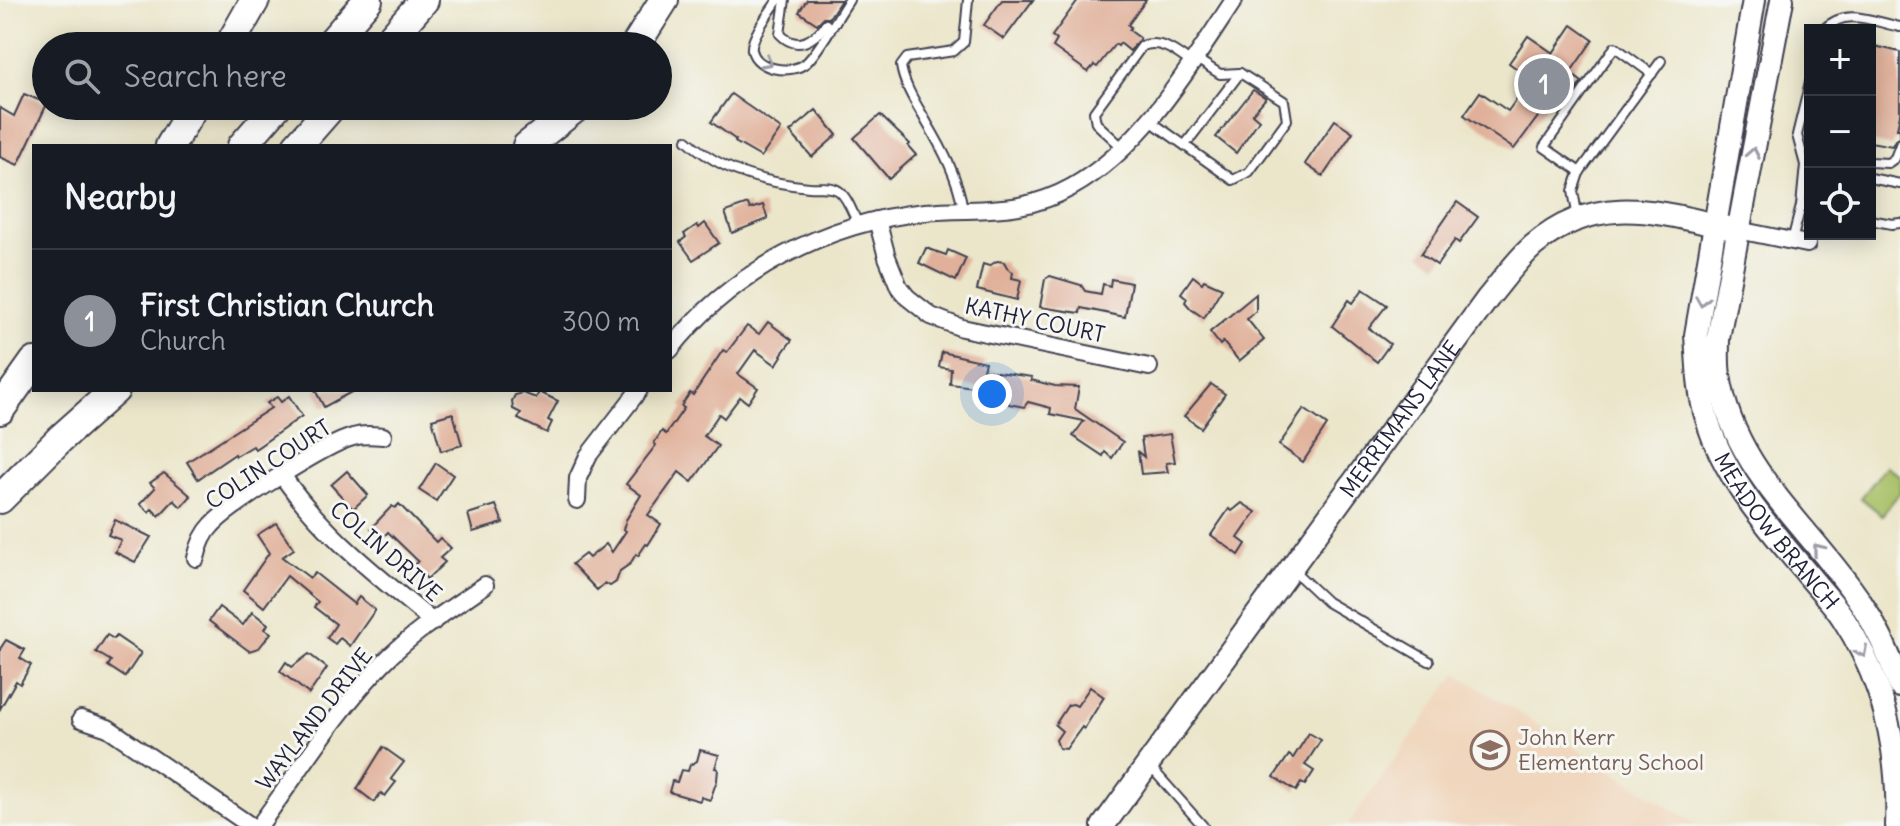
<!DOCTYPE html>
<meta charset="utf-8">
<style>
:root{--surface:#171b24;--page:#242831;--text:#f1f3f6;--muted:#9ea1a6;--line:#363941;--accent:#8c9099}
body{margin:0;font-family:Delius,sans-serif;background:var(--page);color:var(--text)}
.controls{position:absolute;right:24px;top:24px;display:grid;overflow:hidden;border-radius:0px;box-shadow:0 4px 20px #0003}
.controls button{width:72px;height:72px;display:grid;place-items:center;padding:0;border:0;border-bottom:2px solid var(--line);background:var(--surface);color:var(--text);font:40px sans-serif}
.you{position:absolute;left:992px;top:394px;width:28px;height:28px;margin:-20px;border:6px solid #fff;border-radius:50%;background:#1a73e8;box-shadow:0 0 0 12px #1a73e833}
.badge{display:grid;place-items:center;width:52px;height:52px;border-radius:50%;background:var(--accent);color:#fff;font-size:26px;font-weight:700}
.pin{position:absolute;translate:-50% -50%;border:4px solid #fff;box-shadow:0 2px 8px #0006}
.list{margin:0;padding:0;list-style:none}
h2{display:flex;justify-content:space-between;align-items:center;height:104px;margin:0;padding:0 32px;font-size:34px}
h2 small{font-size:26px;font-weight:400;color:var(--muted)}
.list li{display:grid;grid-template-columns:52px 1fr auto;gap:24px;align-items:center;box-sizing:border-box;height:144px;padding:0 32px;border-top:2px solid var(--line)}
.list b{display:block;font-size:30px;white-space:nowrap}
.list p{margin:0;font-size:26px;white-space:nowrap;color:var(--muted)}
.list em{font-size:26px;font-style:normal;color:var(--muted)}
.icon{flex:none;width:44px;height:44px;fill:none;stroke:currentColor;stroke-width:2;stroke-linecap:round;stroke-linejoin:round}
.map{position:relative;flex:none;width:1900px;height:826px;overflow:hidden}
.search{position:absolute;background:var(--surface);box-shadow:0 4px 20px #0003;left:32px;top:32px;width:640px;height:88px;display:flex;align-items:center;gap:20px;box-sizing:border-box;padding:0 28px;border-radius:44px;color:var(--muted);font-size:30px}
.panel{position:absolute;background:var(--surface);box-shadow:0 4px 20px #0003;left:32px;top:144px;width:640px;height:248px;border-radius:0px}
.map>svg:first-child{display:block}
.built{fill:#f0d6bc}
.green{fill:#a8c066;stroke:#657150;stroke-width:2}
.building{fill:#e0b09a}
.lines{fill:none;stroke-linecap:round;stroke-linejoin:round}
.lane-casing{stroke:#403f50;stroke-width:12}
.street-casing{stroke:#403f50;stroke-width:20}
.secondary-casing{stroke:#403f50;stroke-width:26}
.highway-casing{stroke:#403f50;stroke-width:32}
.lane{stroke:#fff;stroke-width:8}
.street{stroke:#fff;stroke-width:16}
.secondary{stroke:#fff;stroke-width:22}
.highway{stroke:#fff;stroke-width:28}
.oneway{stroke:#9c9ca7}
.labels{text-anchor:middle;stroke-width:6;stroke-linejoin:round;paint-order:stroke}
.street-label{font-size:22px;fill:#22223b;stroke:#f6f6f2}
.education-label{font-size:22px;fill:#785e54;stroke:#f6f6f2;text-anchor:start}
</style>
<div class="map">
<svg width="1900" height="826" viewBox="0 0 1900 826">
<rect width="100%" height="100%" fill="#f6f6f2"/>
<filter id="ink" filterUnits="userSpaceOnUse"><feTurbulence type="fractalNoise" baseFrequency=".0125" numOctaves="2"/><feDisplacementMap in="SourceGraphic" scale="16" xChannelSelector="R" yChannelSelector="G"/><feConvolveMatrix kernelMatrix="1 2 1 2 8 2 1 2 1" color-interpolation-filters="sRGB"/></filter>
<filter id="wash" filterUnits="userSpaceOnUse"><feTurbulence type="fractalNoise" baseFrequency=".006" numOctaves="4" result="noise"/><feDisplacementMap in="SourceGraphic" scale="32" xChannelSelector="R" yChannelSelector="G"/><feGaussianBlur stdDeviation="1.8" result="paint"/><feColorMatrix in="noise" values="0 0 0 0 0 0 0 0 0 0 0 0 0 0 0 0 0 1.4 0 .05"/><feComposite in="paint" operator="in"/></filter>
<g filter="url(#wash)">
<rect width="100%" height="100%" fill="#ebe6ca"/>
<path class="built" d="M1457,673v1l242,152h-352z"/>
<path class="green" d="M1886,466l14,10v16l-18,23 -21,-17z"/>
<g id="blocks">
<g class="building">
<path d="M807,0h34l-12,18h-6l-6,6 -18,-12z"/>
<path d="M1002,0h31l-29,39 -20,-14z"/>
<path d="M1078,0h68l-18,25 3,2 -2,3 11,8 -10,13 -10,-8 -2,3 -3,-2 -18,23 -3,-2 -6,7 -35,-25 4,-7 -5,-4z"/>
<path d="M1572,25l21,15 -23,33 12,9 -12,16 -12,-8 -44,59 -50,-34 16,-23 28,19 23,-32 -22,-16 19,-27 25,17z"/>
<path d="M1870,45l30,7v62l-3,15h3v9l-5,2 -3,6 -22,-4z"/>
<path d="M1253,90l13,8 -14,16 7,6 -23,33 -20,-16z"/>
<path d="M24,94l22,9v3l-28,59 -18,-8v-49l14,8z"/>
<path d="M731,94l50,35 -20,28 -26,-15 1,-2 -25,-18z"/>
<path d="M816,110l21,25 -25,22 -22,-25z"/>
<path d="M880,115l30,29 -2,2 8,9 -27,24 -35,-41z"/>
<path d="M1335,120l18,12 -30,44 -18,-12z"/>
<path d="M1457,202l21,15 -19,26 -4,-3 -18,25 -16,-11z"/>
<path d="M748,204l2,5 13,-4 5,14 -36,14 -7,-21z"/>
<path d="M705,223l14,20 -26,17 -13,-18 6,-5 -2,-3 13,-9 2,3z"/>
<path d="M926,248l20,7 2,-5 18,8 -10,23 -37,-18z"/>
<path d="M997,261l7,1 4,7 5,3 -1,6 9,2 -4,20 -40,-10 6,-26 6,2z"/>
<path d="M1050,276l31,9 4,6 16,3 2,-10 7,2 1,-7 20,4 -6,34 -44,-9 -1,5 -40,-6 5,-28z"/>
<path d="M1193,276l9,7 2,-3 18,8 -18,30 -13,-9 -6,-7 2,-4 -6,-5z"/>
<path d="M1363,289l24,16 -18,23 21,16 -13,18 -45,-36 17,-26 4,3z"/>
<path d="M1256,294v17l-9,8 17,21 -25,21 -16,-19 -3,3 -10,-13z"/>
<path d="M768,322l24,18 -11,15 1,1 -6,9 -21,-15 -17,24 20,14 -10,15 -8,-6 -16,21 -5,-4 -15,22 14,10 -26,36 -13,-10 -31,43 13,9 -13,21 -2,-1 -8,12 -2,-2 -6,10 -10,7 -4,11 -6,4 -5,-3 -8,7 -25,-26 13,-10 4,4 17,-14 6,8 14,-21 -3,-2 3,-9 15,-25 -15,-11 30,-39 -2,-2 8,-12 4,3 18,-26 -3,-2 9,-13 3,2 30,-45 4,2 20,-26 12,8z"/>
<path d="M942,352l43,10 -2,8 49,7 -1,3 24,6 24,1 -4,22 48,33 -11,16 -7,-6 -2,4 -30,-20 11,-15 -34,-7 1,-6 -23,-6 -4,5 -15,-3 -3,-7 -10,-2 1,-5 -47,-6 1,-15 -12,-2z"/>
<path d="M1211,384l14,10 -24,34 -17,-12z"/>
<path d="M315,390h40l-31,17z"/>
<path d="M539,392l19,9 -10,19 4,2 -5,11 -29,-14 3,-6 -8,-4 -1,-8 3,-6 8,-2 13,5z"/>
<path d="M289,396l13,20 -47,33 -2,-3 -17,10 -1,-2 -37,25 -11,-17 84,-54 -4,-5 10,-6 4,5z"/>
<path d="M1304,409l23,16 -24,37 -24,-17z"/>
<path d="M453,413l9,32 -21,6 -9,-32z"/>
<path d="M1170,434l5,28 -9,1 2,9 -27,2 -3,-22 6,5 -3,-19z"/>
<path d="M436,463l17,12 -17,26 -17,-11z"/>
<path d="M347,471l21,24 -15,14 -22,-24z"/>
<path d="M164,473l27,23 -10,11 -7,-7 -15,16 -7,-7 -3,3 -9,-8 15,-16 -5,-5z"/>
<path d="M1242,503l14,9 -18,26 8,6 -7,11 -28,-20 18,-26 3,2z"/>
<path d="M399,504l37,38 4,-4 11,10 -11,10 5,4 -18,17 -13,-14 4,-4 -30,-29 -6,6 -11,-10 21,-22 3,2z"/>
<path d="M496,505l7,18 -30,9 -5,-18z"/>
<path d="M115,520l36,17 -16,25 -20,-10 6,-12 -13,-5z"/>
<path d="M276,523l18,26 -12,8 28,21 5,-5 39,31 5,-7 16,13 -25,36 -10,-8 -5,6 -8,-6 9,-14 -22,-17 4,-5 -31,-26 -23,31 -21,-17 26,-37 -12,-18z"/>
<path d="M219,607l24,18 9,-13 16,12 -3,5 6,4 -12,15 -10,3 -40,-30z"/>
<path d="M107,635l7,4 2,-3 25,17 -16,24 -17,-11 3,-5 -15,-9z"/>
<path d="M6,640l19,10 -5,8 11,7 -11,19 -4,-3 -16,28v-60z"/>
<path d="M309,654l18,14 -18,26 -29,-23 6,-9 6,5z"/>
<path d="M1090,687l14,10 -20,32 -2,-2 -16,22 -7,-1 -3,-8 6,-9 -7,-6 13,-20 5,-1 4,2z"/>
<path d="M1309,733l12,7 -16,25 9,6 -9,14 -4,-2 -5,8 -22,-14 15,-22 4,3z"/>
<path d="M383,747l21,15 -13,17 5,3 -11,14 -4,-3 -7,9 -17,-13z"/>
<path d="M700,750l19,5 -4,13 3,1 -1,11 -7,20 -9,-3 -1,4 -31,-9 3,-11 5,1 4,-12 7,1 2,-6 7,-4z"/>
</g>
</g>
</g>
<g filter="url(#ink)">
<use href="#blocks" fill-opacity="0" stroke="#403f50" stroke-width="2"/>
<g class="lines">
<defs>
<g id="lane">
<path d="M778,0c-7,10 -28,38 -26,50 4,20 39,25 54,13 13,-12 32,-47 43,-63"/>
<path d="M785,0l-5,34c17,18 34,6 46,-10"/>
<path d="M1823,30c23,-23 48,-9 77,-3"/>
<path d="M1810,82l-13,53 8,30 -4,41 9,2"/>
<path d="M1149,120l84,60 16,-8 38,-52 -3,-19 -44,-28 -20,1 -25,-16"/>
<path d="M687,140c33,31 78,43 122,47 10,1 22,-2 30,4 9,7 14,23 19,33"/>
<path d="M1185,145l55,-72"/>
<path d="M1123,148l-27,-25 -2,-11 48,-66c19,-7 34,6 48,16"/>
<path d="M1870,162l18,1 7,-5 5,-13"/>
<path d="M1580,172l-36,-25 67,-95 4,-5 37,27"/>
<path d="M1870,178l30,6"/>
<path d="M963,209c-5,-31 -20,-59 -36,-86 -10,-18 -23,-37 -26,-57l6,-8 47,-7 10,-9 4,-42"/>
<path d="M1578,218l-5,-27 6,-18 82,-112"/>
<path d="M1870,220l22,4 8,-1"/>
<path d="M1792,241l9,-35"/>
<path d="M1294,571l33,31 102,59"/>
<path d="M1148,764l55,62"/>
</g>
<g id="street">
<path d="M877,220l10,37 12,30 8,10 24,19 31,12 187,39"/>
<path d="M1738,230l69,14"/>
<path d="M670,350c60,-78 157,-128 255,-138 55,-5 95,4 147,-25 70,-39 119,-122 162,-187"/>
<path d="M282,475c41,60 96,101 151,147"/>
<path d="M577,500l1,-22 10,-22 51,-66"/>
<path d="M196,558c3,-13 7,-24 16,-33 17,-19 116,-82 141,-88 10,-3 20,-2 30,-1"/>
<path d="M81,719l27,9 143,98"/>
<path d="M259,826c40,-54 76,-113 123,-162 30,-31 68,-55 103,-79"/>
</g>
<g id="secondary">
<path id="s1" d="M1754,0l-58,335c2,28 2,57 11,84 18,62 66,113 106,162 10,12 22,24 30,37 41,63 57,134 54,208"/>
<path d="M1782,0l-64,338c0,12 -1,25 1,37 13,95 92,152 142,228 17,26 29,53 39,83"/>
<path id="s2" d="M1103,826l385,-528c15,-18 28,-37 45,-52 66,-57 130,-32 205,-16"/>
</g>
<g id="highway">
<path d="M229,46l26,-46"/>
<path d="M328,46l40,-46"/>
<path d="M384,46l40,-46"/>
<path d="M635,46l29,-46"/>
<path d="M170,146l24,-40"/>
<path d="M242,146l35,-40"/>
<path d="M297,146l35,-40"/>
<path d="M527,146l51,-40"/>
<path d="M0,410l34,-48"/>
<path d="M0,499l60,-60 55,-49"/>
</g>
</defs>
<use href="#lane" class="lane-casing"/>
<use href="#street" class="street-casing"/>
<use href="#secondary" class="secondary-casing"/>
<use href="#highway" class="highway-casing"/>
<use href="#lane" class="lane"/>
<use href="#street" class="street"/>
<use href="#secondary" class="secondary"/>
<use href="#highway" class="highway"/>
</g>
<defs><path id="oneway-chevron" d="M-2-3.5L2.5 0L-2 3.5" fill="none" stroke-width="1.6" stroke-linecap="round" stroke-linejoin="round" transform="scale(2)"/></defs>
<g class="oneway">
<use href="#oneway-chevron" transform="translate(767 62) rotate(29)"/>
<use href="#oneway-chevron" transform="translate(1753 153) rotate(-79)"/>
<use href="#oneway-chevron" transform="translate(1702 301) rotate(99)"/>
<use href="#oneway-chevron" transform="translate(1818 549) rotate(-129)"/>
<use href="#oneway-chevron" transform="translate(1862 652) rotate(62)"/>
</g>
</g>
<defs>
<symbol id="school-ring" viewBox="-11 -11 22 22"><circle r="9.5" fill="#f6f6f2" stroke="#8d6e63" stroke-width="1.5"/><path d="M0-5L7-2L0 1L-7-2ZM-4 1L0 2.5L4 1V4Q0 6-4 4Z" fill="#8d6e63"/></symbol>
</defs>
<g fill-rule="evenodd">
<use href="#school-ring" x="1468" y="728" width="44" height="44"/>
</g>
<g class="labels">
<g class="street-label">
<text transform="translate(1035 320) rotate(12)" y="8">KATHY COURT</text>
<text dy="8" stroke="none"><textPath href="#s2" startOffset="504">MERRIMANS LANE</textPath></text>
<text transform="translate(268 464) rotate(-33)" y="8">COLIN COURT</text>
<text dy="8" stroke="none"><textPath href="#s1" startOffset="558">MEADOW BRANCH</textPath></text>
<text transform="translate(386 551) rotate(41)" y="8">COLIN DRIVE</text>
<text transform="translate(314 719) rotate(-52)" y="8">WAYLAND DRIVE</text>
</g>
<g class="education-label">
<text x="1518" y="745">John Kerr<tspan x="1518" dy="25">Elementary School</tspan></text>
</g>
</g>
</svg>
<div class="controls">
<button>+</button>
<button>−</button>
<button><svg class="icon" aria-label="locate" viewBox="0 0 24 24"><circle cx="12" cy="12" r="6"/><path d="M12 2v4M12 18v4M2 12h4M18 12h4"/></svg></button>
</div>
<div class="you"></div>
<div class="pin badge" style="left:1544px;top:84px">1</div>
<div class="search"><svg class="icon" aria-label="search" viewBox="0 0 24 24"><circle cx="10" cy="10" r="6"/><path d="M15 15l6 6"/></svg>Search here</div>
<section class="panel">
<h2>Nearby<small></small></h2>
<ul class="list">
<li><span class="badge">1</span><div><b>First Christian Church</b><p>Church</p></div><em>300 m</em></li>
</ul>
</section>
</div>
